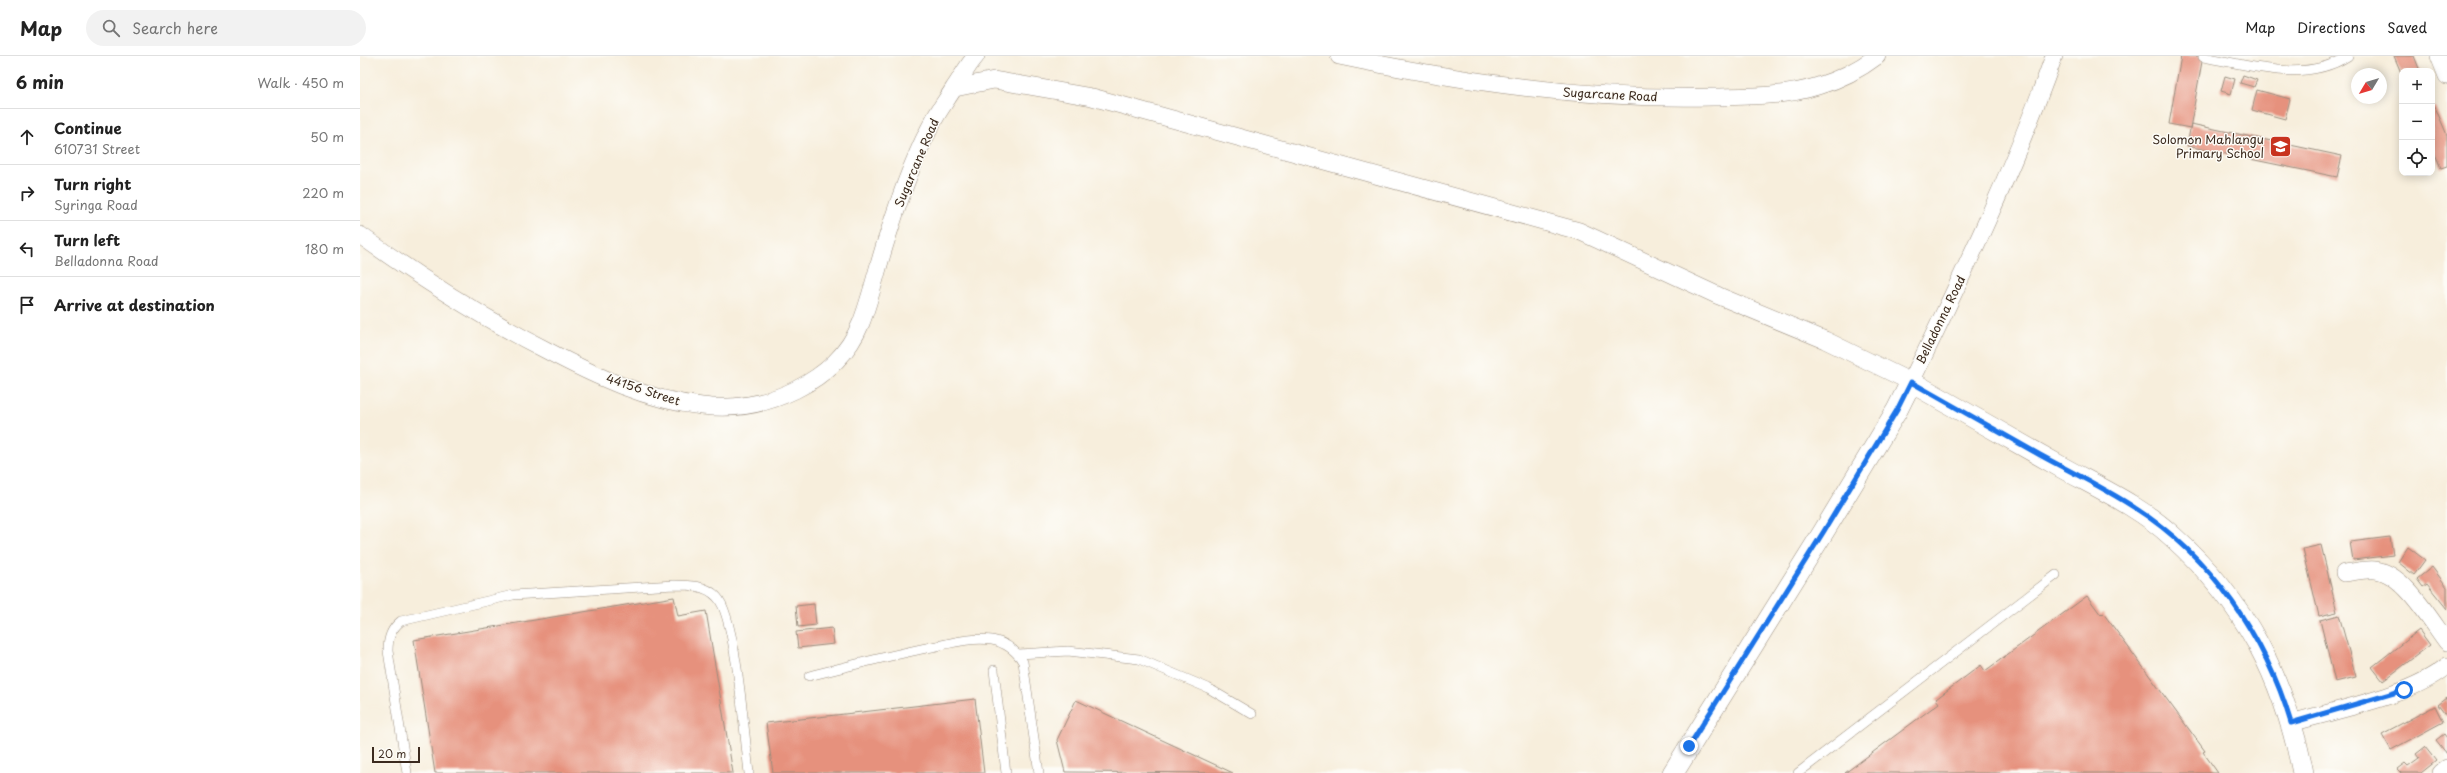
<!DOCTYPE html>
<meta charset="utf-8">
<style>
:root{--surface:#fff;--page:#f2f2f2;--text:#222;--muted:#767676;--line:#e0e0e0}
body{margin:0;font-family:"Playpen Sans",sans-serif;background:var(--page);color:var(--text)}
.controls{position:absolute;right:12px;top:12px;display:grid;overflow:hidden;border-radius:8px;box-shadow:0 2px 10px #0003}
.controls button{width:36px;height:36px;display:grid;place-items:center;padding:0;border:0;border-bottom:1px solid var(--line);background:var(--surface);color:var(--text);font:20px sans-serif}
.compass{position:absolute;left:1991px;top:12px;width:36px;height:36px;border-radius:50%;background:var(--surface);box-shadow:0 2px 10px #0003;rotate:232deg}
.scale{position:absolute;left:12px;bottom:10px;width:48px;box-sizing:border-box;padding-left:4px;border:2px solid #3b2a1e;border-top:0;font-size:11px;line-height:14px;white-space:nowrap;color:#3b2a1e;-webkit-text-stroke:3px #fdfcf7;paint-order:stroke}
.stop{position:absolute;width:12px;height:12px;margin:-9px;border:3px solid #1a73e8;border-radius:50%;background:#fff}
.stop.end{background:#1a73e8;border-color:#fff;box-shadow:0 1px 4px #0008}
.list{margin:0;padding:0;list-style:none}
h2{display:flex;justify-content:space-between;align-items:center;height:52px;margin:0;padding:0 16px;font-size:17px}
h2 small{font-size:13px;font-weight:400;color:var(--muted)}
.list li{display:grid;grid-template-columns:26px 1fr auto;gap:12px;align-items:center;box-sizing:border-box;height:56px;padding:0 16px;border-top:1px solid var(--line)}
.list b{display:block;font-size:15px;white-space:nowrap}
.list p{margin:0;font-size:13px;white-space:nowrap;color:var(--muted)}
.list em{font-size:13px;font-style:normal;color:var(--muted)}
.icon{flex:none;width:22px;height:22px;fill:none;stroke:currentColor;stroke-width:2;stroke-linecap:round;stroke-linejoin:round}
.map{position:relative;flex:none;width:2087px;height:717px;overflow:hidden}
header{display:flex;align-items:center;gap:24px;box-sizing:border-box;height:56px;padding:0 20px;background:var(--surface);border-bottom:1px solid var(--line)}
header strong{font-size:19px}
nav{display:flex;gap:22px;margin-inline-start:auto;font-size:14px}
.search{width:280px;height:36px;background:var(--page);display:flex;align-items:center;gap:10px;box-sizing:border-box;padding:0 14px;border-radius:22px;color:var(--muted);font-size:15px}
main{display:flex}
aside{flex:1;background:var(--surface)}
.map>svg:first-child{display:block}
.building{fill:#e6917d}
.lines{fill:none;stroke-linecap:round;stroke-linejoin:round}
.service-casing{stroke:#998c7d;stroke-width:10}
.minor-casing{stroke:#998c7d;stroke-width:18}
.tertiary-casing{stroke:#998c7d;stroke-width:22}
.service{stroke:#fff;stroke-width:9}
.minor{stroke:#fff;stroke-width:17}
.tertiary{stroke:#fff;stroke-width:21}
.route{stroke:#1a73e8;stroke-width:5}
.labels{text-anchor:middle;stroke-width:3;stroke-linejoin:round;paint-order:stroke}
.street-label{font-size:12px;fill:#3b2a1e;stroke:#fdfcf7}
.poi-label{font-size:12px;fill:#3b2a1e;stroke:#fdfcf7;text-anchor:end}
</style>
<header>
<strong>Map</strong>
<div class="search"><svg class="icon" aria-label="search" viewBox="0 0 24 24"><circle cx="10" cy="10" r="6"/><path d="M15 15l6 6"/></svg>Search here</div>
<nav><a>Map</a><a>Directions</a><a>Saved</a></nav>
</header>
<main>
<aside>
<h2>6 min<small>Walk · 450 m</small></h2>
<ul class="list">
<li><svg class="icon" aria-label="ahead" viewBox="0 0 24 24"><path d="M12 20V5M6 11l6-6 6 6"/></svg><div><b>Continue</b><p>610731 Street</p></div><em>50 m</em></li>
<li><svg class="icon" aria-label="right" viewBox="0 0 24 24"><path d="M7 20v-9h11M14 6l5 5-5 5"/></svg><div><b>Turn right</b><p>Syringa Road</p></div><em>220 m</em></li>
<li><svg class="icon" aria-label="left" viewBox="0 0 24 24"><path d="M17 20v-9H6M10 6l-5 5 5 5"/></svg><div><b>Turn left</b><p>Belladonna Road</p></div><em>180 m</em></li>
<li><svg class="icon" aria-label="arrive" viewBox="0 0 24 24"><path d="M6 21V4h12l-3 4 3 4H6"/></svg><div><b>Arrive at destination</b></div></li>
</ul>
</aside>
<div class="map">
<svg width="2087" height="717" viewBox="0 0 2087 717">
<rect width="100%" height="100%" fill="#fdfcf7"/>
<filter id="ink" filterUnits="userSpaceOnUse"><feTurbulence type="fractalNoise" baseFrequency=".025" numOctaves="2"/><feDisplacementMap in="SourceGraphic" scale="8" xChannelSelector="R" yChannelSelector="G"/><feConvolveMatrix kernelMatrix="1 2 1 2 8 2 1 2 1" color-interpolation-filters="sRGB"/></filter>
<filter id="wash" filterUnits="userSpaceOnUse"><feTurbulence type="fractalNoise" baseFrequency=".012" numOctaves="4" result="noise"/><feDisplacementMap in="SourceGraphic" scale="16" xChannelSelector="R" yChannelSelector="G"/><feGaussianBlur stdDeviation="0.9" result="paint"/><feColorMatrix in="noise" values="0 0 0 0 0 0 0 0 0 0 0 0 0 0 0 0 0 1.4 0 .05"/><feComposite in="paint" operator="in"/></filter>
<g filter="url(#wash)">
<rect width="100%" height="100%" fill="#f7eedc"/>
<g id="blocks">
<g class="building">
<path d="M1821,0h22l-13,72 -21,-4z"/>
<path d="M2034,0h20l6,15h-18v4z"/>
<path d="M1883,19l14,5 -3,7 -14,-4z"/>
<path d="M1865,20l10,3 -4,15 -10,-3z"/>
<path d="M1897,34l33,9 -5,20 -33,-9z"/>
<path d="M2075,51l12,28v31l-6,2 -9,-21v-39z"/>
<path d="M1831,68l151,32 -5,21 -150,-31z"/>
<path d="M2030,481l3,18 -40,5 -3,-18z"/>
<path d="M1961,489l16,67 -18,4 -16,-67z"/>
<path d="M2048,491l17,13 -11,15 -16,-13z"/>
<path d="M2072,511l15,20v22l-20,-25 -4,3 -6,-8z"/>
<path d="M1727,540l14,19 2,-2 102,138 -2,1 15,21h-373l94,-70 -3,-4 45,-34 4,6z"/>
<path d="M314,541l4,19 28,-5 27,162h-298l-21,-133z"/>
<path d="M454,548l2,21 -18,2 -2,-21z"/>
<path d="M1979,559l17,62 -21,5 -15,-62z"/>
<path d="M472,572l2,16 -36,4 -2,-16z"/>
<path d="M2059,574l11,15 -47,36 -11,-14z"/>
<path d="M2087,642v19l-9,-12z"/>
<path d="M615,643l9,74h-211l-7,-50z"/>
<path d="M716,644l157,73 -168,-1 -8,-32z"/>
<path d="M2075,650l8,16 -52,28 -9,-16z"/>
<path d="M2084,678l3,4v16l-11,-14z"/>
<path d="M2065,691l11,14 -15,12h-20l-4,-4 8,-6 3,3 11,-8 -3,-4z"/>
</g>
</g>
</g>
<g filter="url(#ink)">
<use href="#blocks" fill-opacity="0" stroke="#998c7d" stroke-width="1"/>
<g class="lines">
<defs>
<g id="service">
<path d="M1843,1c47,8 101,27 145,-1"/>
<path d="M659,598l49,-3 71,8 69,29 44,26"/>
<path d="M634,614l12,103"/>
<path d="M449,620c41,-10 81,-21 123,-29 19,-4 40,-10 60,-7 15,3 24,10 31,22l16,111"/>
<path d="M47,717l-19,-122c0,-13 3,-22 13,-30l112,-26 161,-10c16,0 32,0 43,12 19,19 28,143 32,176"/>
<path d="M1438,717l258,-198"/>
</g>
<g id="minor">
<path d="M979,0c123,26 247,44 374,41 35,-1 71,0 105,-11 20,-6 42,-17 59,-30"/>
<path d="M2079,0l8,20"/>
<path d="M595,32l39,-8 98,17 487,134 140,65 106,44 86,42c52,-107 103,-214 143,-326"/>
<path d="M0,179c60,43 121,82 186,115 49,26 100,50 156,56 31,4 64,-2 93,-16 30,-15 53,-35 66,-67 11,-28 17,-59 27,-88 11,-35 29,-85 47,-117 6,-11 13,-20 19,-30 8,-11 13,-22 22,-32"/>
<path d="M1984,517c10,-1 21,-4 31,-3 28,2 56,51 72,72"/>
<path d="M1931,667c47,-14 118,-26 156,-57"/>
<path d="M2081,717l6,-5"/>
</g>
<path id="tertiary" d="M1313,717l151,-242 73,-121 14,-28c50,28 100,57 150,85 38,21 80,40 112,70 73,66 111,141 130,236"/>
</defs>
<use href="#service" class="service-casing"/>
<use href="#minor" class="minor-casing"/>
<use href="#tertiary" class="tertiary-casing"/>
<use href="#service" class="service"/>
<use href="#minor" class="minor"/>
<use href="#tertiary" class="tertiary"/>
</g>
</g>
<g class="lines" filter="url(#ink)">
<path class="route" d="M1329,690l135,-215 73,-121 14,-28c43,24 86,49 129,73 31,17 65,33 95,53 76,48 131,130 156,215l113,-33"/>
</g>
<defs>
<symbol id="school-square" viewBox="-11 -11 22 22"><rect x="-9" y="-9" width="18" height="18" rx="4" fill="#c8321e" stroke="#fdfcf7"/><path d="M0-5L7-2L0 1L-7-2ZM-4 1L0 2.5L4 1V4Q0 6-4 4Z" fill="#fff"/></symbol>
</defs>
<g fill-rule="evenodd">
<use href="#school-square" x="1908" y="78" width="25" height="25"/>
</g>
<g class="labels">
<g class="street-label">
<text transform="translate(1250 39) rotate(3)" y="4">Sugarcane Road</text>
<text transform="translate(557 107) rotate(-67)" y="4">Sugarcane Road</text>
<text transform="translate(1581 264) rotate(-64)" y="4">Belladonna Road</text>
<text transform="translate(283 334) rotate(18)" y="4">44156 Street</text>
</g>
<g class="poi-label">
<text x="1904" y="88">Solomon Mahlangu<tspan x="1904" dy="14">Primary School</tspan></text>
</g>
</g>
</svg>
<div class="controls">
<button>+</button>
<button>−</button>
<button><svg class="icon" aria-label="locate" viewBox="0 0 24 24"><circle cx="12" cy="12" r="6"/><path d="M12 2v4M12 18v4M2 12h4M18 12h4"/></svg></button>
</div>
<svg class="compass" viewBox="-18 -18 36 36"><path d="M0-13l5 13h-10z" fill="#e53935"/><path d="M0 13l5-13h-10z" fill="#767676"/></svg>
<div class="scale">20 m</div>
<div class="stop" style="left:2044px;top:634px"></div>
<div class="stop end" style="left:1329px;top:690px"></div>
</div>
</main>
